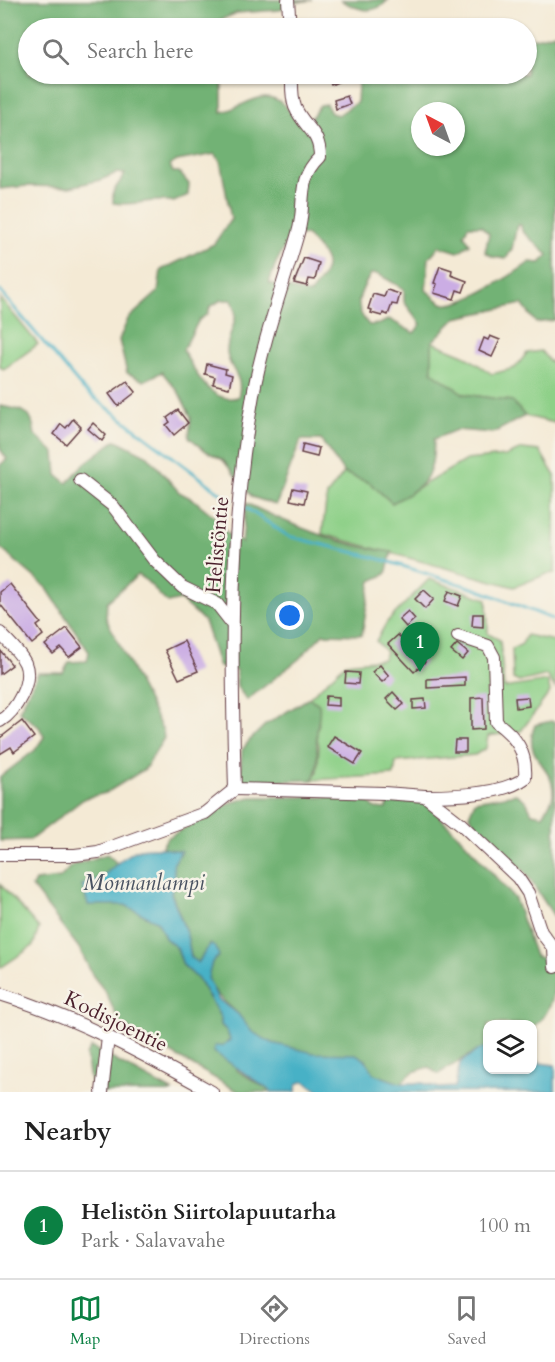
<!DOCTYPE html>
<meta charset="utf-8">
<style>
:root{--surface:#fff;--page:#f2f2f2;--text:#222;--muted:#767676;--line:#e0e0e0;--accent:#0b8043}
body{margin:0;font-family:Cardo,serif;background:var(--page);color:var(--text)}
.controls{position:absolute;right:18px;bottom:18px;display:grid;overflow:hidden;border-radius:12px;box-shadow:0 2px 4px #0004}
.controls button{width:54px;height:54px;display:grid;place-items:center;padding:0;border:0;border-bottom:2px solid var(--line);background:var(--surface);color:var(--text);font:30px sans-serif}
.compass{position:absolute;left:411px;top:102px;width:54px;height:54px;border-radius:50%;background:var(--surface);box-shadow:0 2px 4px #0004;rotate:319deg}
.you{position:absolute;left:290px;top:616px;width:21px;height:21px;margin:-15px;border:4px solid #fff;border-radius:50%;background:#1a73e8;box-shadow:0 0 0 9px #1a73e833}
.badge{display:grid;place-items:center;width:39px;height:39px;border-radius:50%;background:var(--accent);color:#fff;font-size:20px;font-weight:700}
.pin{position:absolute;translate:-50% -50px;filter:drop-shadow(0 2px 3px #0008)}
.pin::after{content:'';position:absolute;top:32px;width:21px;height:18px;background:inherit;clip-path:polygon(0 0,100% 0,50% 100%)}
.list{margin:0;padding:0;list-style:none}
h2{display:flex;justify-content:space-between;align-items:center;height:78px;margin:0;padding:0 24px;font-size:26px}
h2 small{font-size:20px;font-weight:400;color:var(--muted)}
.list li{display:grid;grid-template-columns:39px 1fr auto;gap:18px;align-items:center;box-sizing:border-box;height:108px;padding:0 24px;border-top:2px solid var(--line)}
.list b{display:block;font-size:22px;white-space:nowrap}
.list p{margin:0;font-size:20px;white-space:nowrap;color:var(--muted)}
.list em{font-size:20px;font-style:normal;color:var(--muted)}
.icon{flex:none;width:33px;height:33px;fill:none;stroke:currentColor;stroke-width:2;stroke-linecap:round;stroke-linejoin:round}
.map{position:relative;flex:none;width:555px;height:1092px;overflow:hidden}
.search{position:absolute;background:var(--surface);box-shadow:0 2px 4px #0004;left:18px;right:18px;top:18px;height:66px;display:flex;align-items:center;gap:15px;box-sizing:border-box;padding:0 21px;border-radius:33px;color:var(--muted);font-size:22px}
.sheet{height:186px;background:var(--surface)}
nav{display:flex;justify-content:space-around;align-items:center;box-sizing:border-box;height:84px;border-top:2px solid var(--line);background:var(--surface);font-size:16px;color:var(--muted)}
nav a{display:grid;justify-items:center;gap:3px}
nav .on{color:var(--accent)}
.map>svg:first-child{display:block}
.green{fill:#8ed088;stroke:#6c785a;stroke-width:1.5}
.forest{fill:#72b274;stroke:#5e6850;stroke-width:1.5;fill-rule:evenodd}
.water{fill:#47b1c6;stroke:#486878;stroke-width:1.5}
.lines{fill:none;stroke-linecap:round;stroke-linejoin:round}
.stream{stroke:#47b1c6;stroke-width:3}
.building{fill:#cbade4}
.minor-casing{stroke:#643d44;stroke-width:14}
.minor{stroke:#fff;stroke-width:12}
.labels{text-anchor:middle;stroke-width:5;stroke-linejoin:round;paint-order:stroke}
.street-label{font-size:21px;fill:#4a1f2b;stroke:#f7f3e8}
.water-label{font-size:22px;font-style:italic;fill:#495261;stroke:#f7f3e8}
</style>
<div class="map">
<svg width="555" height="1092" viewBox="0 0 555 1092">
<rect width="100%" height="100%" fill="#f7f3e8"/>
<filter id="ink" filterUnits="userSpaceOnUse"><feTurbulence type="fractalNoise" baseFrequency=".0167" numOctaves="2"/><feDisplacementMap in="SourceGraphic" scale="12" xChannelSelector="R" yChannelSelector="G"/><feConvolveMatrix kernelMatrix="1 2 1 2 8 2 1 2 1" color-interpolation-filters="sRGB"/></filter>
<filter id="wash" filterUnits="userSpaceOnUse"><feTurbulence type="fractalNoise" baseFrequency=".008" numOctaves="4" result="noise"/><feDisplacementMap in="SourceGraphic" scale="24" xChannelSelector="R" yChannelSelector="G"/><feGaussianBlur stdDeviation="1.35" result="paint"/><feColorMatrix in="noise" values="0 0 0 0 0 0 0 0 0 0 0 0 0 0 0 0 0 1.4 0 .05"/><feComposite in="paint" operator="in"/></filter>
<g filter="url(#wash)">
<rect width="100%" height="100%" fill="#f4ead5"/>
<g class="green">
<path d="M0,298l38,46 -34,25 -4,-2z"/>
<path d="M432,342l32,13 28,19 23,-6 12,-15 14,-2 8,10 6,2v60l-30,-7 -13,-15 -48,-7 -33,-22z"/>
<path d="M522,449l18,2 15,25v97l-8,1 -33,13 -192,-53 5,-39 17,-22 26,10 22,20 74,-43 39,-4z"/>
<path d="M429,579l58,20 1,35 12,6 4,48 44,-7 2,11 -29,39 -33,5 -2,12 -11,7 -79,7 -2,13 -82,5 5,-8 2,-26 -3,-12 3,-11 -10,-25 37,-35 37,-4 3,-7 -10,-11 11,-19z"/>
<path d="M526,635l29,6v47l-8,-13 -28,7 -6,-3 -1,-30 10,-5z"/>
<path d="M0,884l39,44 -6,18 -33,22z"/>
</g>
<g class="forest">
<path d="M0,0h312l-20,3 -12,7 -43,3 -36,15h-173v46h194v38c22,-4 40,-26 61,-8 8,6 10,16 19,21l9,-7 9,-13 6,-1 5,9 7,2 19,-13 1,-18 -8,-10h60l12,5 10,-5h94l1,-34 28,-7v287l-19,3 -14,-19 -66,14 -24,24v30l32,22 48,7 13,15 -32,17 -37,-3 -22,9c-1,40 -8,46 -42,64l-22,-20 -26,-10 -23,-33h-20l-25,65 -24,-8 -29,-37 -17,-9 -17,-14 2,-20 -12,-24 -17,-21 -18,9 -17,-8 -8,-33 9,-21 30,-27 3,-22 53,-26 17,-25 -11,-59 -5,-6 -38,7 -7,4 3,7h6l10,12 -1,11 -14,7c-17,-5 -43,5 -61,1v-11l12,-18 -8,-1 -17,7 -30,7 -43,-1 -27,3zM420,111h36v36h-36zM517,225h4l1,6 26,24 -8,8 -10,-1c-15,11 -67,45 -85,42 -7,-2 -14,-10 -19,-14l3,-32 10,-12 19,6 12,-8 -6,-10 4,-8h13l8,8 -4,18 8,5 13,2 6,-10zM306,235c25,27 27,30 4,59l-41,-11 7,-20 14,-26zM371,274h7l26,15v13l17,22 -7,9 -25,-14 -9,5 -11,1c-17,-18 -10,-32 2,-51zM221,300h11c10,19 -5,32 -5,51 0,18 18,24 11,46 -28,8 -44,-27 -55,-47l16,-30 9,-6 2,-7z"/>
<path d="M340,0h48c-15,17 -31,9 -48,0z"/>
<path d="M0,406c23,4 32,3 35,29l20,18 2,22 10,8 18,-20 31,-23 32,16 31,36 15,8 21,17 11,15 16,11 4,-40c45,22 95,43 146,49l-6,22 -15,7 -9,54 -39,-1 -24,25 -52,41 -10,-13 -1,-17 -17,-3 -15,-46 -24,-21 -12,3c-12,-9 -17,-22 -30,-28l-31,27 -1,16 57,113 1,7 -19,31 -39,24 -21,5 -55,42 -30,1v-64l35,-27 9,-13 -5,-10 -20,-16 19,-38h25l6,-11 18,-1 2,-9 -43,-65 -46,-39v-83l7,-6 -7,-10z"/>
<path d="M309,698l10,6c2,11 -2,19 -2,29 -2,16 5,31 -5,47l-69,2 -3,-4 2,-28 7,-9 16,-16z"/>
<path d="M551,721l4,2v195l-30,-46 -44,-40 -12,-17 6,-14 41,-7 10,7 6,12 11,2c3,-5 10,-15 10,-21 1,-31 -32,-35 -18,-69z"/>
<path d="M251,797h113l11,11 11,1 4,-9 34,1 41,41 50,57 20,57 20,6c0,30 0,48 -22,65l-1,-3h-44l-1,23 -9,3 -40,24 -9,-7 -16,5 -13,12 -26,-10 -8,-14c-30,-5 -93,-6 -115,-29 -6,-5 -9,-13 -14,-18 -17,-16 -18,-13 -30,-35l5,-16 -2,-18 -12,19 -7,-6 -4,-22 -16,-43 4,-14 -2,-13 8,-14 -20,-3 6,-10 63,-35z"/>
<path d="M107,854l11,10 -20,17 27,24 33,17 7,16 12,10 6,17 16,15 22,38v7l6,6 3,9 -8,6 16,25 34,21h-33l-119,-68 -15,-33 -12,-15 -14,-28 -47,-61 3,-6 25,-3 11,-12z"/>
<path d="M91,1047l82,45h-81l-6,-37z"/>
</g>
<path class="water" d="M161,848l20,3 -8,14 2,13 -4,15 16,42 4,22 7,6 12,-19 6,4 3,8 -7,6 -4,16 10,21 20,15 14,18 20,11 42,10 42,1 10,6 8,14 26,9h23l16,5 16,-1 5,-24 18,-13 9,-3 1,23h44l1,-14 7,7 15,2v27h-235l-16,-11 -7,3 -1,8h-24l-58,-40v-6h8l8,-6 -3,-9 -6,-6v-7l-22,-38 -16,-15 -6,-17 -12,-10 -7,-16 -33,-17h-37l-6,-20c28,-6 32,-26 55,-35 7,-3 16,-2 24,-2z"/>
<g class="lines">
<g class="stream">
<path d="M0,291l84,99 147,111"/>
<path d="M246,508l42,28 92,23 99,31 76,30"/>
</g>
</g>
<g id="blocks">
<g class="building">
<path d="M327,74h13l2,6 -11,5z"/>
<path d="M347,96l3,8 -14,5 -2,-9z"/>
<path d="M304,258l15,5 -4,17 -6,-1 -2,7 -13,-3z"/>
<path d="M440,266l12,4 -1,5 16,6 -4,11 -6,-2 -3,9 -20,-6 3,-9 -3,-1z"/>
<path d="M387,290l13,4 -3,11 -5,-1 -4,11 -5,-2 -1,3 -11,-3 1,-3 -4,-1 5,-15 11,3z"/>
<path d="M490,336l10,4 -8,17 -13,-6 5,-13 4,2z"/>
<path d="M207,364l19,5 -1,4 7,2 -3,13 -16,-4 2,-7 -10,-3z"/>
<path d="M127,381l9,11 -18,14 -9,-12z"/>
<path d="M178,410l10,13 -14,12 -8,-10 4,-3 -3,-4z"/>
<path d="M73,419l8,8 -15,17 -12,-10 7,-10 5,4z"/>
<path d="M93,423l13,12 -4,6 -14,-12z"/>
<path d="M303,444l16,4 -2,9 -16,-4z"/>
<path d="M293,488l14,3 -3,12 -14,-3z"/>
<path d="M10,584l31,39 -4,3 6,9 -11,9 -32,-40v-12z"/>
<path d="M424,590l10,9 -9,10 -10,-10z"/>
<path d="M449,591l13,5 -4,10 -13,-5z"/>
<path d="M408,611l7,8 -9,8 -7,-8z"/>
<path d="M473,614h10v13l-11,-1z"/>
<path d="M67,628l15,19 -13,10 -8,-9 -8,6 -8,-9z"/>
<path d="M398,635l27,27 -11,10 -26,-28z"/>
<path d="M184,641l14,30 -19,8 -14,-29z"/>
<path d="M457,644l11,9 -6,7 -11,-9z"/>
<path d="M0,650l12,15 -12,9z"/>
<path d="M380,665l9,11 -7,6 -10,-10z"/>
<path d="M346,672l13,1 -1,11 -13,-1z"/>
<path d="M465,677v9l-38,2v-9z"/>
<path d="M393,692l11,12 -7,6 -11,-11z"/>
<path d="M326,696l13,1v9l-14,-1z"/>
<path d="M483,697l1,32 -13,1v-32z"/>
<path d="M528,697l1,9 -13,2 -1,-10z"/>
<path d="M425,699l1,9 -13,1v-9z"/>
<path d="M22,721l12,16 -20,15 -3,-5 -11,7v-16z"/>
<path d="M334,736l28,17 -7,11 -28,-17z"/>
<path d="M455,740h11v12h-12z"/>
</g>
</g>
</g>
<g filter="url(#ink)">
<use href="#blocks" fill-opacity="0" stroke="#643d44" stroke-width="1.5"/>
<g class="lines">
<defs>
<g id="minor">
<path d="M288,0l2,28"/>
<path d="M80,480l33,26 41,54 28,27 35,17 14,18"/>
<path d="M0,633c8,9 19,18 25,30 8,19 -9,48 -25,58"/>
<path d="M235,789l149,4 41,3 36,28 57,54 10,15 13,39 13,17 1,18"/>
<path d="M425,796c28,0 77,-1 100,-18 2,-26 -9,-41 -29,-56l-2,-65 -6,-11 -30,-10"/>
<path d="M0,855h75l23,-3 107,-39 30,-24c-4,-133 -6,-262 18,-394 10,-55 30,-109 45,-162 9,-30 -3,-52 22,-76 0,-26 -16,-29 -25,-50 -4,-11 -3,-22 -3,-33"/>
<path d="M0,994c75,23 144,60 212,98"/>
<path d="M102,1092l6,-55"/>
</g>
</defs>
<use href="#minor" class="minor-casing"/>
<use href="#minor" class="minor"/>
</g>
</g>
<g class="labels">
<g class="street-label">
<text transform="translate(217 545) rotate(-85)" y="7">Helistöntie</text>
<text transform="translate(116 1021) rotate(26)" y="7">Kodisjoentie</text>
</g>
<g class="water-label">
<text x="144" y="890">Monnanlampi</text>
</g>
</g>
</svg>
<div class="controls">
<button><svg class="icon" aria-label="layers" viewBox="0 0 24 24"><path d="M12 4l9 5-9 5-9-5zM3 14l9 5 9-5"/></svg></button>
</div>
<svg class="compass" viewBox="-18 -18 36 36"><path d="M0-13l5 13h-10z" fill="#e53935"/><path d="M0 13l5-13h-10z" fill="#767676"/></svg>
<div class="you"></div>
<div class="pin badge" style="left:420px;top:672px">1</div>
<div class="search"><svg class="icon" aria-label="search" viewBox="0 0 24 24"><circle cx="10" cy="10" r="6"/><path d="M15 15l6 6"/></svg>Search here</div>
</div>
<section class="sheet">
<h2>Nearby<small></small></h2>
<ul class="list">
<li><span class="badge">1</span><div><b>Helistön Siirtolapuutarha</b><p>Park · Salavavahe</p></div><em>100 m</em></li>
</ul>
</section>
<nav>
<a class="on"><svg class="icon" aria-label="map" viewBox="0 0 24 24"><path d="M3 6l6-2 6 2 6-2v14l-6 2-6-2-6 2zM9 4v14M15 6v14"/></svg>Map</a>
<a><svg class="icon" aria-label="directions" viewBox="0 0 24 24"><path d="M12 3l9 9-9 9-9-9zM9 14v-3h6M13 9l2 2-2 2"/></svg>Directions</a>
<a><svg class="icon" aria-label="saved" viewBox="0 0 24 24"><path d="M7 4h10v16l-5-4-5 4z"/></svg>Saved</a>
</nav>
